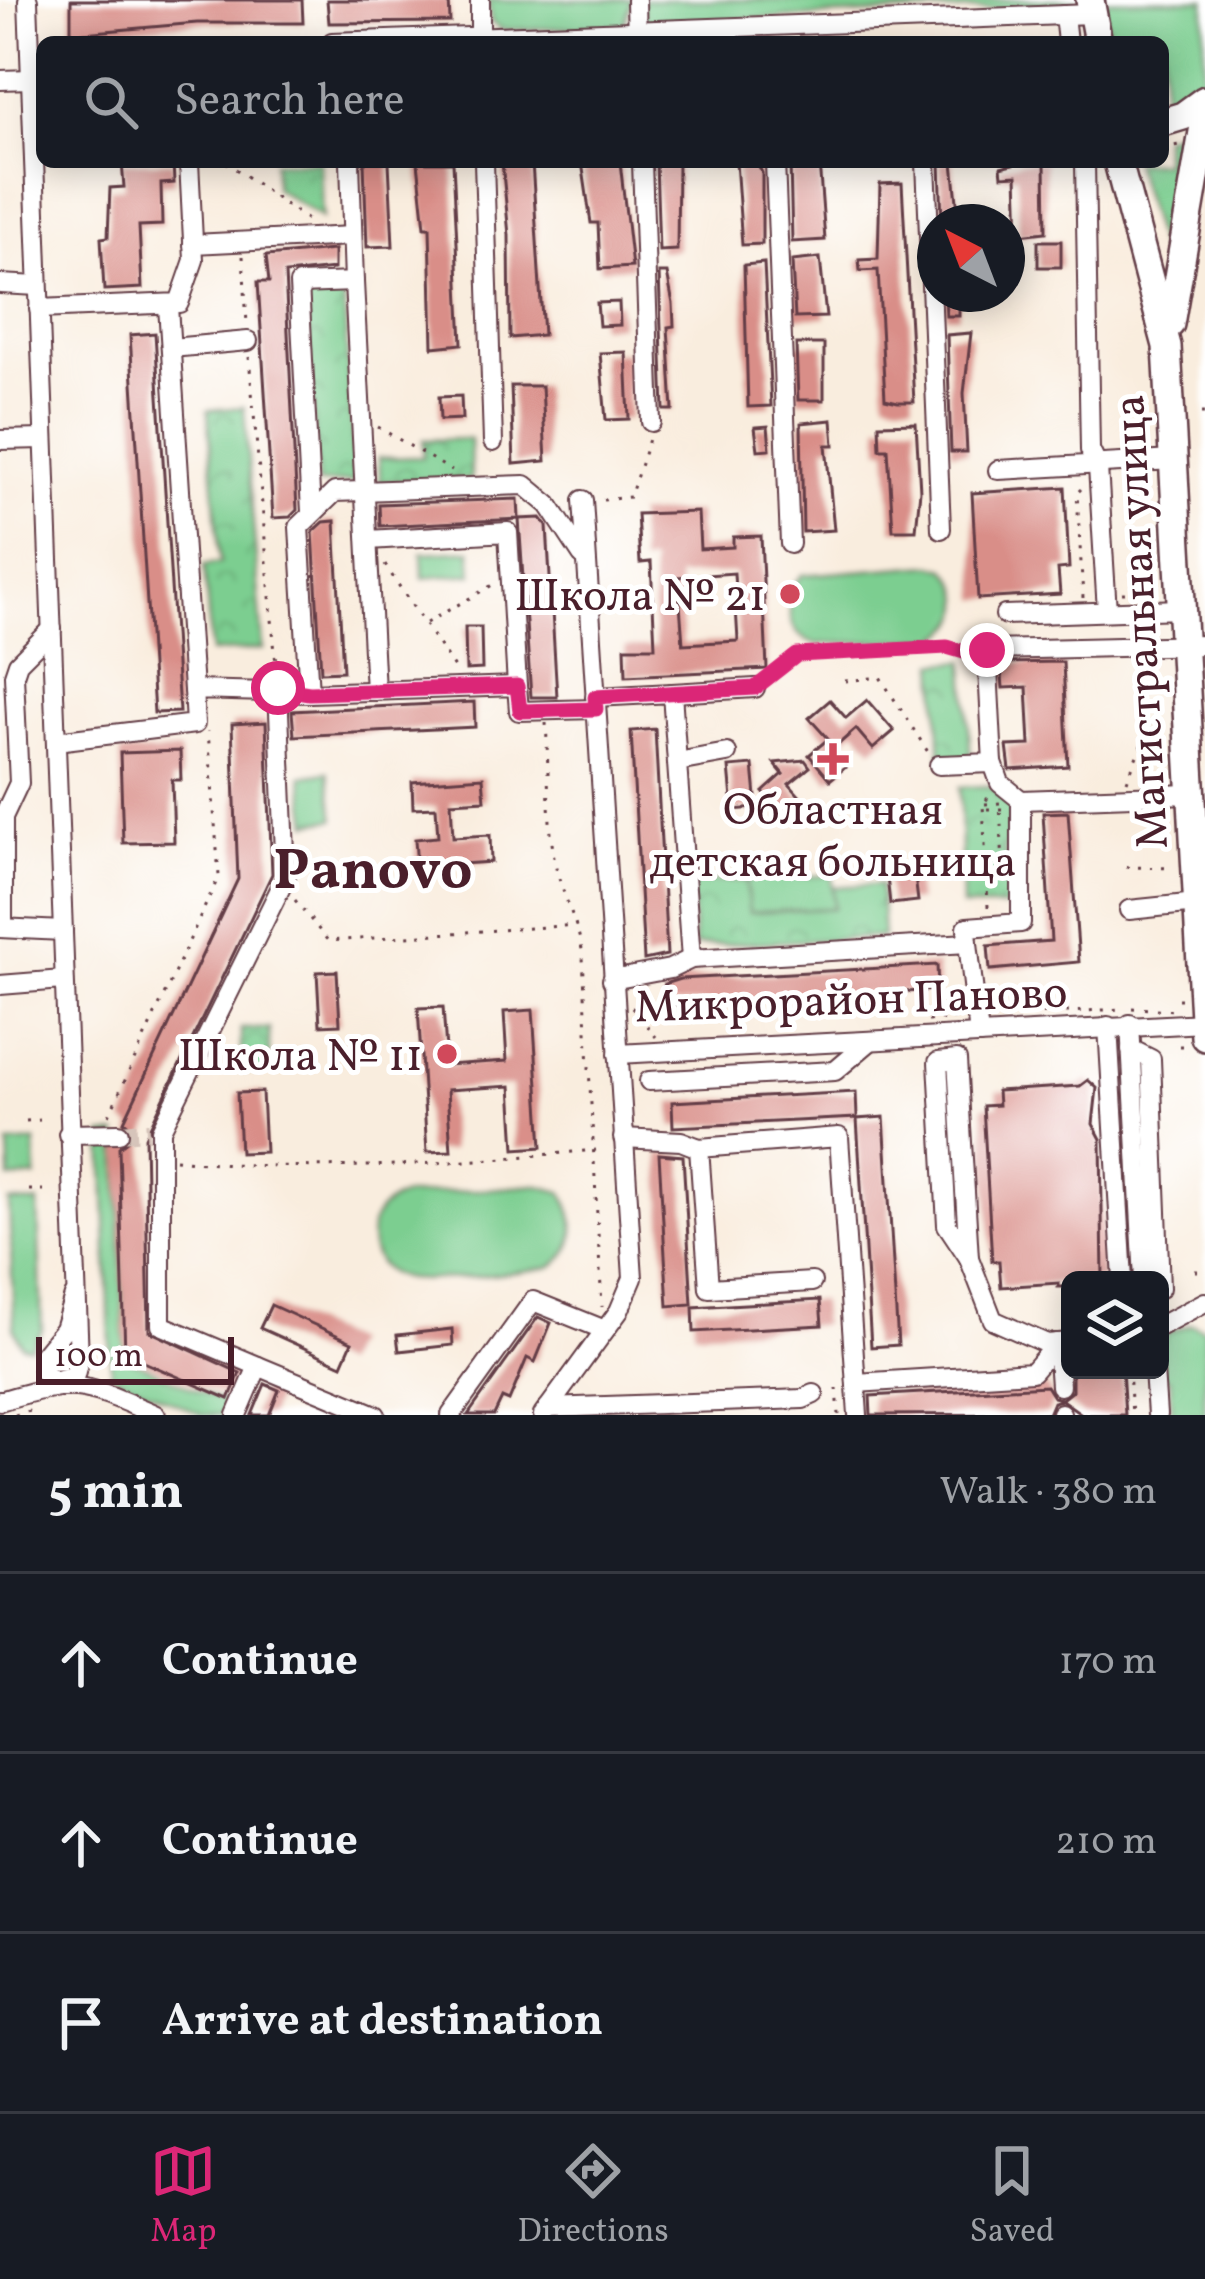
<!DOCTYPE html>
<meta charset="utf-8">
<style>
:root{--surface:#171b24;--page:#242831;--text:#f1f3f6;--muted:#9ea1a6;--line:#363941;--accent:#db2777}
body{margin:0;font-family:Vollkorn,serif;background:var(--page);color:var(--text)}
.controls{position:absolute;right:36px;bottom:36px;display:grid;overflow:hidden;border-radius:18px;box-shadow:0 6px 30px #0003}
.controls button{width:108px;height:108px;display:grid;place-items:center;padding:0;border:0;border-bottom:3px solid var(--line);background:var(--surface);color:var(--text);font:60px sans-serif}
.compass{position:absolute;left:917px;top:204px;width:108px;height:108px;border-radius:50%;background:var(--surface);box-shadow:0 6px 30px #0003;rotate:318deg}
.scale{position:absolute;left:36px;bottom:30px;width:198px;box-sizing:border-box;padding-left:12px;border:6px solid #4a1f2b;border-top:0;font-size:33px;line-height:42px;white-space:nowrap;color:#4a1f2b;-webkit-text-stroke:9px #fff;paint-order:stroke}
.stop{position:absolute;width:36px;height:36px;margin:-27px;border:9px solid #db2777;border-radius:50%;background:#fff}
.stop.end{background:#db2777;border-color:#fff;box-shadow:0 3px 12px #0008}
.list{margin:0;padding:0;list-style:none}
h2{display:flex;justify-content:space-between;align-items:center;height:156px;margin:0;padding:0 48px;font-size:51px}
h2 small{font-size:39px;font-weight:400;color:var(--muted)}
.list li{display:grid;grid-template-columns:78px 1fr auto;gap:36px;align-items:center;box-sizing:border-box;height:180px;padding:0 48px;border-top:3px solid var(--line)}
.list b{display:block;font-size:45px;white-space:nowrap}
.list em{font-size:39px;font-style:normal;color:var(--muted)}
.icon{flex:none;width:66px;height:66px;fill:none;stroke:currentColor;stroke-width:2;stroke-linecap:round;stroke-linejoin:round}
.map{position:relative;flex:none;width:1205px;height:1415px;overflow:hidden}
.search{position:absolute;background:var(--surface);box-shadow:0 6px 30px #0003;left:36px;right:36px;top:36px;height:132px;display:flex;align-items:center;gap:30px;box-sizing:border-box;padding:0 42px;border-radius:18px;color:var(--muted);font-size:45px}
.sheet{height:696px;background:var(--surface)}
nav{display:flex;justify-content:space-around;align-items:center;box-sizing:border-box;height:168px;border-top:3px solid var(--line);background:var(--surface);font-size:33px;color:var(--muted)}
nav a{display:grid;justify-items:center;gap:6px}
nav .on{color:var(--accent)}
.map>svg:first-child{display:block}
.green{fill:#7bce90;stroke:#62765e;stroke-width:3}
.park{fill:url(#park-crowns);stroke:#62765e;stroke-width:3}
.building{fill:#d98e88;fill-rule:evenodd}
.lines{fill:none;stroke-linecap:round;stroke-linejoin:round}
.minor-tunnel{stroke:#d6c4ba;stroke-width:18;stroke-dasharray:18 9;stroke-linecap:butt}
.minor-casing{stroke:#643e46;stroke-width:22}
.highway-casing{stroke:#643e46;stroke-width:32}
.path{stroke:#643e46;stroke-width:3;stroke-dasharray:3 9;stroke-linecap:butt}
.minor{stroke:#fff;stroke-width:18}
.highway{stroke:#fff;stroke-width:27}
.route{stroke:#db2777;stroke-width:15}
.poi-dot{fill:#d1495b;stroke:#fff;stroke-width:4.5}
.labels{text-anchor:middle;stroke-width:10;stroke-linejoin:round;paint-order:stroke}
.poi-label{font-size:45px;fill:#4a1f2b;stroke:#fff;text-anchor:end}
.street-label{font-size:45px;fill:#4a1f2b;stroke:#fff}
.district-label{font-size:57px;font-weight:bold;fill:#4a1f2b;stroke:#fff}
</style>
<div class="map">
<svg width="1205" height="1415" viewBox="0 0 1205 1415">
<defs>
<pattern id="park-crowns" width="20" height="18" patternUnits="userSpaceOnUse" patternTransform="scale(3)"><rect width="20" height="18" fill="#7bce90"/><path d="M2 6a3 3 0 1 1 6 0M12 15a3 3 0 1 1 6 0" fill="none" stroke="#6cb07c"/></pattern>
</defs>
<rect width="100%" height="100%" fill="#fff"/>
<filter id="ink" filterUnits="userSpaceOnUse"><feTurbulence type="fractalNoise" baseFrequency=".00833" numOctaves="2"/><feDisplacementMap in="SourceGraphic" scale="24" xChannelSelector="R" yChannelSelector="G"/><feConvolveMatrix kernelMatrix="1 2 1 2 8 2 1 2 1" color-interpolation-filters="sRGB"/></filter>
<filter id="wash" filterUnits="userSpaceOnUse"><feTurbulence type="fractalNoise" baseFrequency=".004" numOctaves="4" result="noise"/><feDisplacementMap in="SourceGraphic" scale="48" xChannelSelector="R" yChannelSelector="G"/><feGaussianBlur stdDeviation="2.7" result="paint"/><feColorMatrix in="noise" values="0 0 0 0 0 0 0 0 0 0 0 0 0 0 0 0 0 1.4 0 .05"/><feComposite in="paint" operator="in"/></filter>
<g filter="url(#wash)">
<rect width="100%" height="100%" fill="#f9edde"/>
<g class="green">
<path d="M488,0h144l-8,26 -123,4 -10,-8z"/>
<path d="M641,0h435l1,6 -432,17z"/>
<path d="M1102,0h103l-2,87 -40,26v-71h-52z"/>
<path d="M1195,126l-25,118 -6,4 -6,-3 -25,-83h30v-26z"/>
<path d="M471,550l2,24 -50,4 -1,-25z"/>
<path d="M932,565l15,4c23,24 20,55 -10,69l-121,6c-28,-8 -29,-33 -24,-58l10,-11z"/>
<path d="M832,875l3,33 -87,5 -2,-33z"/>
<path d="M103,1135h14l8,222 107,49 -4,9h-26l-91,-41z"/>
<path d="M35,1142l1,35 -26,2 -1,-35z"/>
<path d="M536,1185l26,7c16,28 20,56 -11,75 -29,5 -124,17 -149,11 -20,-5 -31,-22 -31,-42 -1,-21 13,-33 32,-40z"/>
<path d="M9,1202l29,1 4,127 -12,17 -8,-2 -8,-16z"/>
<path d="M1191,1324l14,5v86h-33l-2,-36 -9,-3v-29l6,-14z"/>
</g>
<g class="park">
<path d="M273,162h47l2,56 -47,-30z"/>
<path d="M343,288l12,194 -37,2 -13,-193z"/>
<path d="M244,407l19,242 -52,4 -7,-88 16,-2 -12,-153z"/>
<path d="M470,439l1,40 -91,2 -1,-23 44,-1v-17z"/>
<path d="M965,661l6,99 -30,2 -5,-99z"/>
<path d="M328,772l7,47 -26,4 -7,-47z"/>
<path d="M990,786l23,21 -9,48 13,9 -1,43h-54l-2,-120z"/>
<path d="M746,880l3,33 85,-5 -1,-21 47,-3 3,53 -189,9 -3,-64z"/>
<rect x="241" y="1029" width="28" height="42"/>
</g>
<g id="blocks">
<g class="building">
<path d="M71,0h231l1,23h-106l-126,11z"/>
<path d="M327,0h122l1,22 -121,1z"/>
<path d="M122,162h51l1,21 -13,1 1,41 -23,1 3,62 -38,2 -3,-52 7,-1 2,-49 14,-1z"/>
<path d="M364,162h25l4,84 -26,1z"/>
<path d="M418,162h35l9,182 -29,3 -3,-120h-5z"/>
<path d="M502,162h30l11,173 -33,3 -1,-103z"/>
<path d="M582,162h38l12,105 -32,2 -2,-46h-7z"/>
<path d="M656,162h22l-1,88 -18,1z"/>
<path d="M736,162h21l5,11v71l-20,1z"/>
<path d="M790,162h29l6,78 -33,2z"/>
<path d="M940,162h13l6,60h-17z"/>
<path d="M1021,162h24l1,70 -27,3 -2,-60 -15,1 -1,-9z"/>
<path d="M902,183l12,219h-16l-13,-3 -7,-129 -18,1 -1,-11 19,-1 2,-75z"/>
<rect x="1038" y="241" width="23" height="26"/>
<path d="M334,250v19l-49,5 12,236 -7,7 -17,1 -15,-236h11l-3,-26z"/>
<path d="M820,258l6,59 -31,1 -3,-57z"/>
<path d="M764,263l7,143 -23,1 -4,-142z"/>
<path d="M659,273h8l6,31 1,22 -6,1 5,83h-9z"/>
<path d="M945,294h14v22h-13z"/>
<path d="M619,302l1,23 -21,1 -2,-23z"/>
<path d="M155,333l24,379 -25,1 -24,-378z"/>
<path d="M971,333l-7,60 3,59h-16l-4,-117z"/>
<path d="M796,344h28v56h-26z"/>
<path d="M626,352l3,67 -23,1 -6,-67z"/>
<path d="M511,386h31l4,75 -32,3z"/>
<path d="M461,396l1,23 -22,1 -1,-23z"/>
<path d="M832,420l2,25h-8l8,85 -31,2 -2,-109z"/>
<path d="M916,423l4,68 -4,39h-23l-5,-81h-8l-1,-25z"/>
<path d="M768,426l2,23 -12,1 -3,-23z"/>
<path d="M1065,487l4,81 -11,1 2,25 -82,5 -6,-106z"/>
<path d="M518,499l1,20 -139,7 -1,-22z"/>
<path d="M698,512l2,37 33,-2v-10l28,-1 6,133 -141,7 -1,-29h30l-4,-85 -11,1 -3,-49zM734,573l4,68 -55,3 -5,-67z"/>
<path d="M541,518l6,8 10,171h-26l-12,-178z"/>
<path d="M335,521l8,150 -22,1 -8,-140 11,-10z"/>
<path d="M465,627h16l1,42 -16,1z"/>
<path d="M1063,662l5,104 -58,4 -3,-24 23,-1 -3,-58 -24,1 -2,-25z"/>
<path d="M830,700l16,18 21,-18 27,31 -21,18 -17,-20 -23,20 14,17 -17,14 -21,-25 19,-16 -19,-21z"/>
<path d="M474,702l1,25 -181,9 -2,-25z"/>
<path d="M266,722l6,152 -127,263 4,194 91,42 -11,26 -104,-45 -6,-207 12,-9v-11l-7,-6 114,-242 -6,-155z"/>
<path d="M655,729l12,226 -23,5 -13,-229z"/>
<path d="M180,751l1,29h-9l2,62 -51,1 -3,-90z"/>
<path d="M805,760l5,7 -21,17 16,18 -19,16 -23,-26 20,-18 -9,-11z"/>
<path d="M753,765l4,43 -24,2 -4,-43z"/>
<path d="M483,777l2,23 -34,2 2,35 37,-2 1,27 -74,5 -2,-28 23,-2 -2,-30 -23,1 -1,-26z"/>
<path d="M1068,812l11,150 -89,8 -2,-24 63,-5 -8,-128z"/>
<path d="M903,866l1,12 11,-1 3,24 -28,3 -4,-36z"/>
<path d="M937,965l1,25 -273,16 -1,-22 16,-5z"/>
<path d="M337,971l3,53 -20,1 -3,-53z"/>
<path d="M443,1007l4,58 60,-4 -3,-49 29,-2 9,137 -27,2 -4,-63 -64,4 4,61 -24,1 -9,-144z"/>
<path d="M1088,1080l9,8 -4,36 8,15 2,141h-33l-1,7h-11v-4l-57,4 -2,-26h-7l-9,-155 15,-1 -1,-14 83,-5z"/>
<path d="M262,1092l3,60 -25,1 -3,-60z"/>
<path d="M856,1092l1,26 -184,9 -1,-25z"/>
<path d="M884,1117l14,228 -27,2 -14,-228z"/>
<path d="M659,1154l24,2 9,148 -24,2z"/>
<path d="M820,1300l2,25 -128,7 -1,-25z"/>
<path d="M271,1305l81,37 -10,23 -82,-37z"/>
<path d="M538,1317l13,6 -16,39 -8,-4 -18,43 -7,-3 -8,17h-26z"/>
<path d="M452,1329l1,16 -54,6 -2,-16z"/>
<path d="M1072,1370h50l3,45h-42l-21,-15 -9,2 -5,12 -177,1 -1,-19 176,-10 7,11 9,2 10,-8z"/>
<path d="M265,1384l14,6 -10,25h-17z"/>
</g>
</g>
</g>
<g filter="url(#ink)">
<use href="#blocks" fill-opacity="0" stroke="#643e46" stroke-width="3"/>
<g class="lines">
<path class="minor-tunnel" d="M119,1133l30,-2"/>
<defs>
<g id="minor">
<path d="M28,0l51,1359 -4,16 -21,6 -11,-9 -1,-16 22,-27 10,-33"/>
<path d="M636,0l1,42"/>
<path d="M1064,15l3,27"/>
<path d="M332,42l760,-28"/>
<path d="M480,42v-42"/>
<path d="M0,80l31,-1"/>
<path d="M484,162l9,280"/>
<path d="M642,162l9,260"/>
<path d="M775,162l15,382"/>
<path d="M926,162l15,367"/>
<path d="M1085,162l5,288 8,17 9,144"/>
<path d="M193,244l159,-8"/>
<path d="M354,282l21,409"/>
<path d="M0,284l38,2"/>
<path d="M168,306l25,384"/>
<path d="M39,309l140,-6 15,-43 -5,-98"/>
<path d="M171,348l77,-7"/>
<path d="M0,440l44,-1"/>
<path d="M998,470l175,-10"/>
<path d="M311,512l-12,-228 55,-2 -4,-120"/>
<path d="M368,540l140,-8 9,154"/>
<path d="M1005,615l176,-6"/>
<path d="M309,693l-10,-166 36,-35 190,-7 24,20 33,50"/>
<path d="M672,693l83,-5"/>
<path d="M595,697l77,-4 19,266"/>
<path d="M56,741l139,-17 -2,-34 116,3 208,-7 2,25 77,-2"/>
<path d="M677,762l50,-9"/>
<path d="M939,765l54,-2 -6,-113 218,-5"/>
<path d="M1021,800l168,-6"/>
<path d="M1129,910l68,-7"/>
<path d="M0,928l63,3"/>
<path d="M3,928v-111l16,-34 -5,-108 4,-12 34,-34"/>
<path d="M968,943l-1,-16 54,-4v-123l-21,-17 -7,-20"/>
<path d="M612,980l58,-11 21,-10 277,-16 11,92"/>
<path d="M0,985l63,-5"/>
<path d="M1130,1024l14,256"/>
<path d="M1108,1026l15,254"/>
<path d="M1131,1049l20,10 9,229"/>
<path d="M618,1054l586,-31"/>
<path d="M957,1060l12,198 -22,-33 -9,-163z"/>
<path d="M649,1081l186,-10 33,-28"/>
<path d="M68,1134l51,-1"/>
<path d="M623,1138l58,3 18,7 140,-11 19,278"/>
<path d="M699,1148l10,140 103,-6"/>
<path d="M969,1258l24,62 54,24 23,-2"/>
<path d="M1160,1326l45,-24"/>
<path d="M1057,1343l3,43"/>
<path d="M258,1366l118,49"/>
<path d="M1154,1370l3,45"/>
<path d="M856,1383l176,-11 25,-29"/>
<path d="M0,1401c77,-23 82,-18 156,14"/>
<path d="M548,1408l255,-9 11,-5"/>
<path d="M1061,1413v2"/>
<path d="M237,1415l21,-49 -97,-41v-195l125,-253 -8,-188"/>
<path d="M451,1415l82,-114 72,29"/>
<path d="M543,1415l76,-104 14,-33 -50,-778"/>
</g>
<g id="highway">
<path d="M1090,0l8,42"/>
<path d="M1163,122l20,-6 22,-16"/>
<path d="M1118,162l49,184 38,691"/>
<path d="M1170,324l35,-204"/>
</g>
</defs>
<use href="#minor" class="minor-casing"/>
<use href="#highway" class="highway-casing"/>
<g class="path">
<path d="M1163,148l16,-3"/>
<path d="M226,162l84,60"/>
<path d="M243,256l4,68"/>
<path d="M249,357l28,319"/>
<path d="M1201,413h4"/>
<path d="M378,427l74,44"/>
<path d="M1081,489l-4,4 6,105"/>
<path d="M603,500l27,-3 19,-58"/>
<path d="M385,565l71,106"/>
<path d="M1122,593l28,-1"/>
<path d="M426,623l70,-40"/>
<path d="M766,679l31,-24 150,-8 22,8"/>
<path d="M845,681l35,-4 48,75"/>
<path d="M546,723c3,44 1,91 8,134 6,37 25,64 29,100l19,350"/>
<path d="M1127,781l31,-79"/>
<path d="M985,804l15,-1 3,64"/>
<path d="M987,809h20"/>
<path d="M1126,867l45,1"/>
<path d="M975,868l25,-1"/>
<path d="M295,900l33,41 249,-16"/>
<path d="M988,907l-5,-103 8,-10"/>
<path d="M1178,999h3"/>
<path d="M632,1007l24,30"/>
<path d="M1132,1008l46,2"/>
<path d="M994,1016l128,-7"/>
<path d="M928,1021l32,-3"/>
<path d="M1179,1046h6"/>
<path d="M109,1115l110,-239 -11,-145"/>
<path d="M26,1121l14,-1"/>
<path d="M175,1159c142,16 279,4 421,-9"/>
<path d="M29,1190h14"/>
<path d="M1195,1271h8"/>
<path d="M1129,1370l3,45"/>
<path d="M837,1388l2,27"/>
<path d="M15,1415l22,-6"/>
</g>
<use href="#minor" class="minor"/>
<use href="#highway" class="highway"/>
</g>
</g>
<g class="lines" filter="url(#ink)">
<path class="route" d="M278,688l31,5 208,-7 3,25 76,-2 -1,-12 160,-9 42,-33 150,-8 41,12 -1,-9"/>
</g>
<g class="poi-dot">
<circle cx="790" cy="594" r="12"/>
<path d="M827 741h12v12h12v12h-12v12h-12v-12h-12v-12h12z"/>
<circle cx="447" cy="1054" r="12"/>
</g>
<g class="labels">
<g class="poi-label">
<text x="766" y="610">Школа № 21</text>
<text x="833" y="824" text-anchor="middle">Областная<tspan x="833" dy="52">детская больница</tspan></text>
<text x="423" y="1070">Школа № 11</text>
</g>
<g class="street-label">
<text transform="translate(1139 622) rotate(-93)" y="16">Магистральная улица</text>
<text transform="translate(851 998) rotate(-2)" y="16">Микрорайон Паново</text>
</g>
<g class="district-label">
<text x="373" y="888">Panovo</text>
</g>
</g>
</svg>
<div class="controls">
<button><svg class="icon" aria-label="layers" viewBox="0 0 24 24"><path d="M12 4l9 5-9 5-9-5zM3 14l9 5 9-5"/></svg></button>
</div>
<svg class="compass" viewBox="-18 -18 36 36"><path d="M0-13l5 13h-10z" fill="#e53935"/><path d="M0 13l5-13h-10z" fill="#9ea1a6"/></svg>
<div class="scale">100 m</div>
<div class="stop" style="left:278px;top:688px"></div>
<div class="stop end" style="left:987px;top:650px"></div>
<div class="search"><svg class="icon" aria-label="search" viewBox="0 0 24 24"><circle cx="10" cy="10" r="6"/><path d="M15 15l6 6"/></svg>Search here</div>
</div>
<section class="sheet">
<h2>5 min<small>Walk · 380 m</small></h2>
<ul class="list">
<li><svg class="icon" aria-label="ahead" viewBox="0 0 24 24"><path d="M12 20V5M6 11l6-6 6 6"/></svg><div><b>Continue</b></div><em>170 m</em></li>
<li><svg class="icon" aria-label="ahead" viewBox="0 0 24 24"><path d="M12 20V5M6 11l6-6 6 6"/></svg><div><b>Continue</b></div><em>210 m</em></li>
<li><svg class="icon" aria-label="arrive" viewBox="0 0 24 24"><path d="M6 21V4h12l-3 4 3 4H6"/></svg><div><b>Arrive at destination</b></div></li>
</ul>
</section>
<nav>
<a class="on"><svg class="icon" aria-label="map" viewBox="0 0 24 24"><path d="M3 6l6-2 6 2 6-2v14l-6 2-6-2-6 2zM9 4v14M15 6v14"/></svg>Map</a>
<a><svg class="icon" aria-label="directions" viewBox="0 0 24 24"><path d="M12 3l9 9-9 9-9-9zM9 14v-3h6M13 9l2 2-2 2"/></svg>Directions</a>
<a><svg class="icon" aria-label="saved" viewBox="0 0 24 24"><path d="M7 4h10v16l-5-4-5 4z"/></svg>Saved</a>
</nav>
